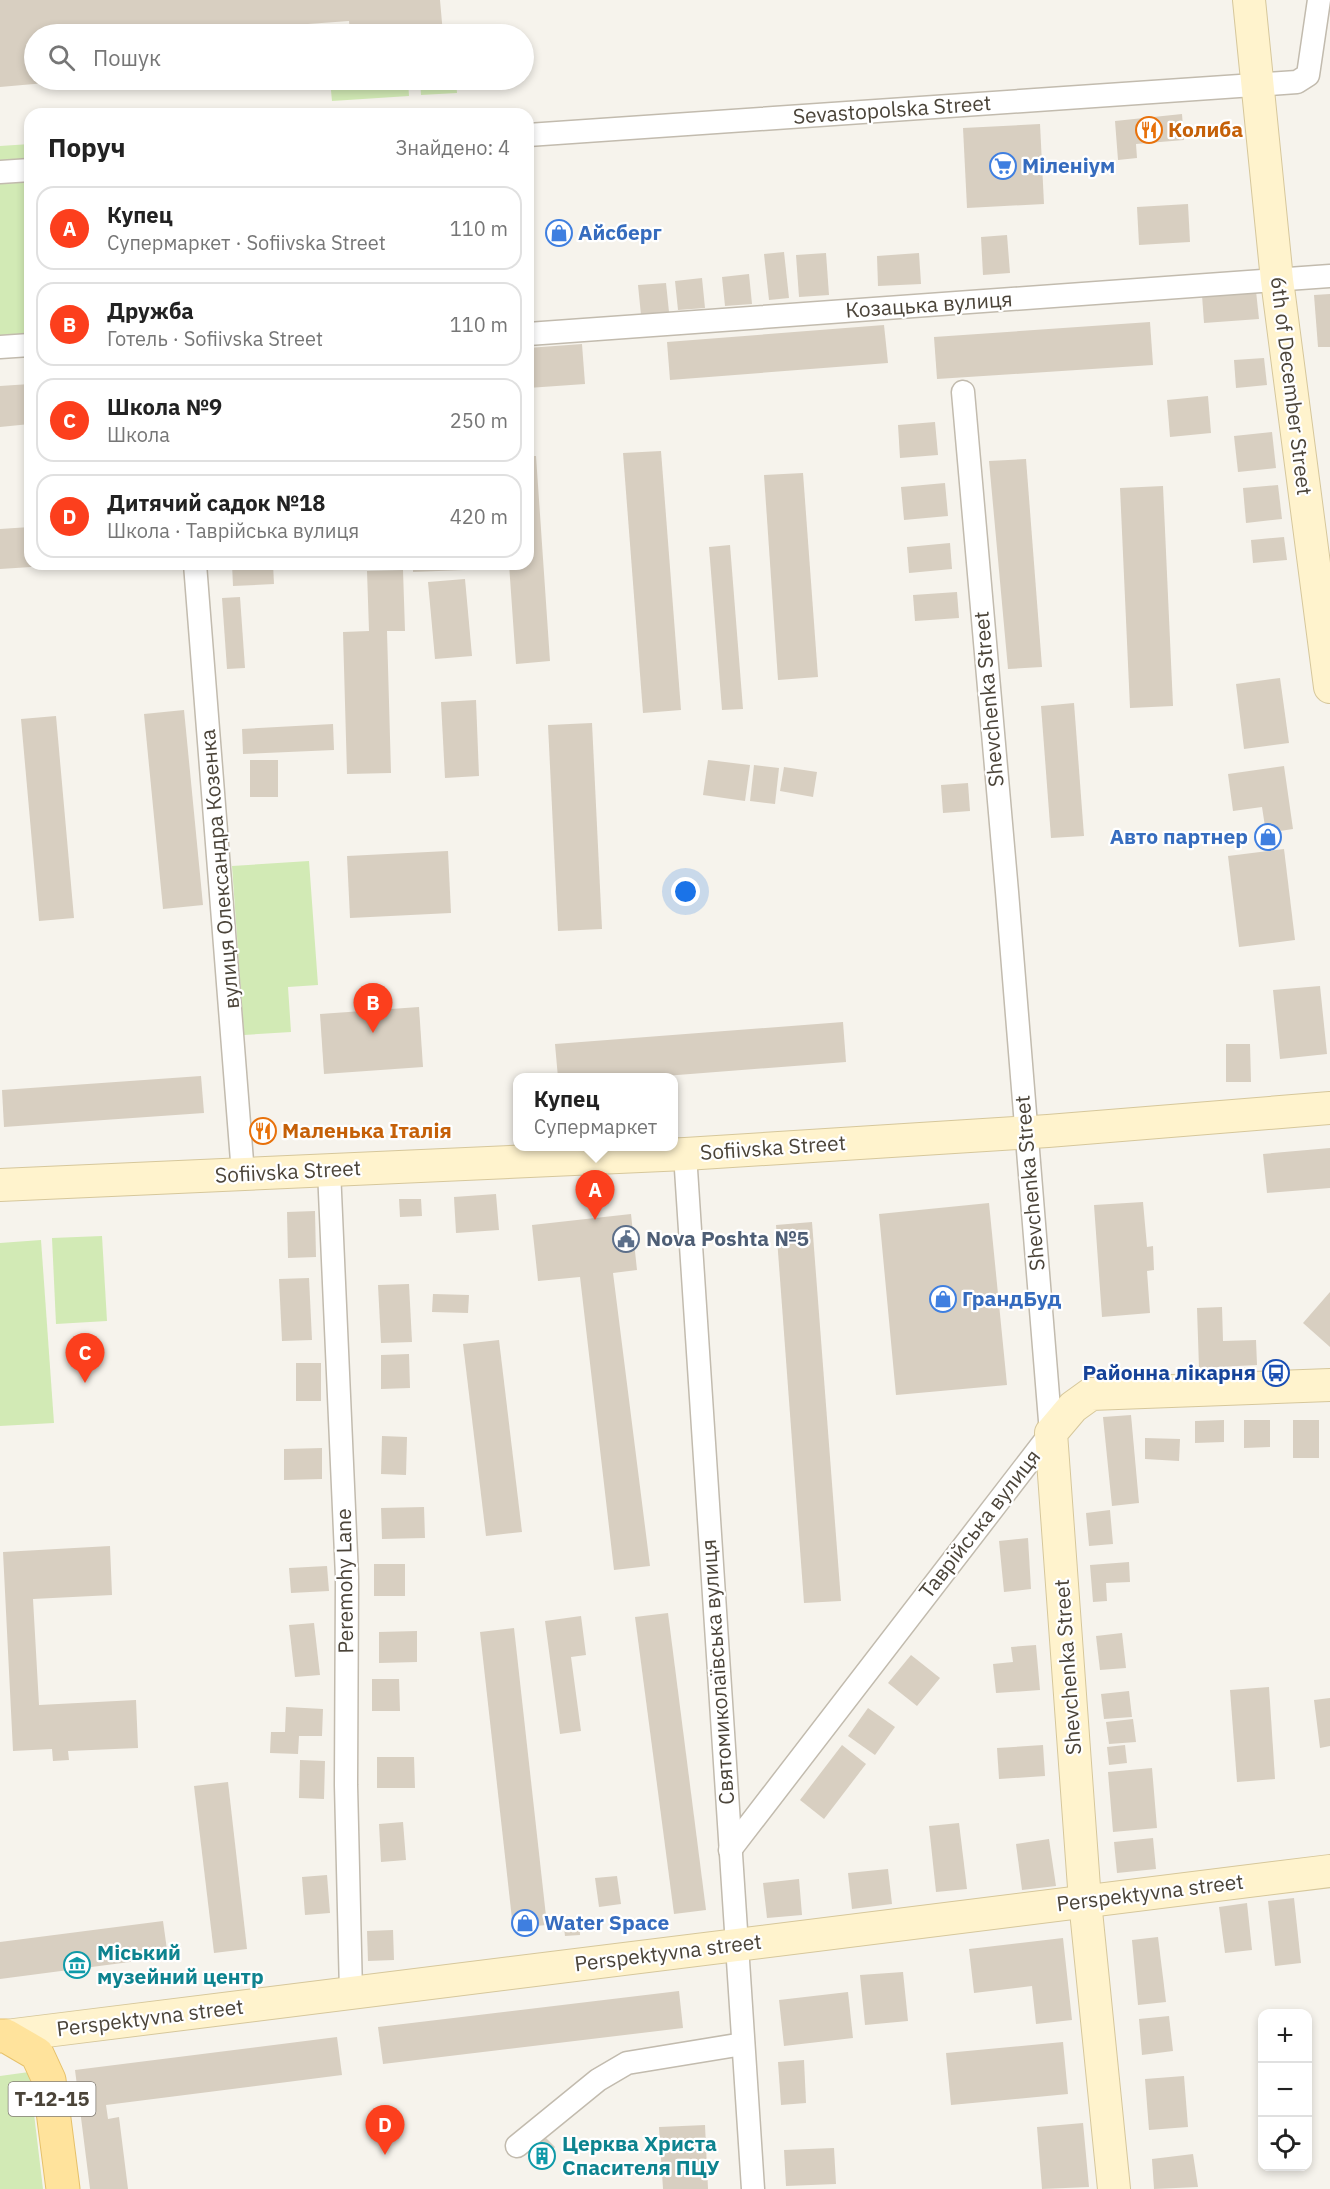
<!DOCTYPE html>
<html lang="uk">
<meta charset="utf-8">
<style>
:root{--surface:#fff;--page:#f6f6f6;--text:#222;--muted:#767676;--line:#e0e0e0;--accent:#fc3f1d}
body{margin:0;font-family:"IBM Plex Sans",sans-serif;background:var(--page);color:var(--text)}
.controls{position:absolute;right:18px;bottom:18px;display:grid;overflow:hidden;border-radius:12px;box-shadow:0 3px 9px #0003}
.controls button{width:54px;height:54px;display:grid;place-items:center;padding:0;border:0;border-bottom:2px solid var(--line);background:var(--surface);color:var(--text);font:30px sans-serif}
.you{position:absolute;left:686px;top:892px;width:21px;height:21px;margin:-15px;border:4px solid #fff;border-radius:50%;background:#1a73e8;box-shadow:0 0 0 9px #1a73e833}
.badge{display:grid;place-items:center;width:39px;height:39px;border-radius:50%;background:var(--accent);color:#fff;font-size:20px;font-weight:700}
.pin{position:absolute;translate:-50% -50px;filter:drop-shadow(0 2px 3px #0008)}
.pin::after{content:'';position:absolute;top:32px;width:21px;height:18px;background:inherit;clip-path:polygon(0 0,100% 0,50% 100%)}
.popup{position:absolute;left:513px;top:1073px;width:165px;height:78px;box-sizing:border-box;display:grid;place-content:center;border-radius:12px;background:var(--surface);filter:drop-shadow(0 2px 4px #0005);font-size:20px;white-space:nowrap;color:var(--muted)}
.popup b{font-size:22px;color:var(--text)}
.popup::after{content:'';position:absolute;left:50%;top:100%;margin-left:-12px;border:12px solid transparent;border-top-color:var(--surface)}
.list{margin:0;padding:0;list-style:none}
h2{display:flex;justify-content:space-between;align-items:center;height:78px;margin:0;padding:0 24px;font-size:26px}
h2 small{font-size:20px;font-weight:400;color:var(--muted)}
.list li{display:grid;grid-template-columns:39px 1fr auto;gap:18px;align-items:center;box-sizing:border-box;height:84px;margin:0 12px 12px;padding:0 12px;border:2px solid var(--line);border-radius:18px}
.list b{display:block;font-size:22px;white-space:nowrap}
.list p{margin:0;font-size:20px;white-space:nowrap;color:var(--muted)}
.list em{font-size:20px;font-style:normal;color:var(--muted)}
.icon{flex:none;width:33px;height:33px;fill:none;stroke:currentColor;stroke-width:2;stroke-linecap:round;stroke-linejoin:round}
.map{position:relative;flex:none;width:1330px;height:2189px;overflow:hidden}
.search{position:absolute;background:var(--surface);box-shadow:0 3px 9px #0003;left:24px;top:24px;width:510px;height:66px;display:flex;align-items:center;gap:15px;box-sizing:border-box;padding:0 21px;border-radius:33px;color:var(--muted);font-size:22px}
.panel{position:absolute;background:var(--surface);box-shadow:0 3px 9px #0003;left:24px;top:108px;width:510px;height:462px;border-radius:18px}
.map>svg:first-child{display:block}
.green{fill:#d2eab5}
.building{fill:#d8cfc1}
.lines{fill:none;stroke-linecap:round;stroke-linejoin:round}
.street-casing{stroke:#c2bbae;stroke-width:25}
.secondary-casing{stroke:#d6c79b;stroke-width:34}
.primary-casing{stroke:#e6c16a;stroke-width:35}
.street{stroke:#fff;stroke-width:22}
.secondary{stroke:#fff3cd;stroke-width:32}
.primary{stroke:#ffe39c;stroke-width:33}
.labels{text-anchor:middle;stroke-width:4.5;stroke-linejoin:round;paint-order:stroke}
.shield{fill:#fff;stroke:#817c74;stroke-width:1.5}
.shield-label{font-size:20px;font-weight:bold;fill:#4b4439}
.street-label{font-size:21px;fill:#4b4439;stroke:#fff}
.food-label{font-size:21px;font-weight:bold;fill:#c56008;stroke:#fff;text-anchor:start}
.shop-label{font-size:21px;font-weight:bold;fill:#366cbe;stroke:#fff;text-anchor:start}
.service-label{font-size:21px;font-weight:bold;fill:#4e5e75;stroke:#fff;text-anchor:start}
.transit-label{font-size:21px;font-weight:bold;fill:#164399;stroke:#fff;text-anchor:end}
.culture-label{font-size:21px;font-weight:bold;fill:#0d838f;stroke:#fff;text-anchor:start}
</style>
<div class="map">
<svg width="1330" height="2189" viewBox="0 0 1330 2189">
<rect width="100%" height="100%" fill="#f6f3ec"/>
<g class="green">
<path d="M330,80h78l1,16 -77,5z"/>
<path d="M420,80h36l1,13 -36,2z"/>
<path d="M30,144v16l-30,2v-16z"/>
<path d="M30,180v154l-30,2v-154z"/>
<path d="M309,861l9,124 -30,2 3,45 -47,3 -12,-169z"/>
<path d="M102,1236l5,85 -51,3 -4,-86z"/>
<path d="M41,1240l13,183 -54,3v-183z"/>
<path d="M29,2072l14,117h-43v-113z"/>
</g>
<g class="building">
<path d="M0,0h440l3,34h-93l-1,-13 -41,3 1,10h-275v46h34v1l-68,6z"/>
<path d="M1182,114l2,26 -48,4 1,14 -19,2 -3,-39z"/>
<path d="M1040,124l4,80 -77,4 -4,-80z"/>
<path d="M1188,204l2,38 -51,3 -2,-38z"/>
<path d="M1007,235l3,38 -27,2 -2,-38z"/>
<path d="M784,252l5,46 -20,2 -5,-46z"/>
<path d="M826,253l3,42 -30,2 -3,-42z"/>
<path d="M919,253l2,31 -43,2 -1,-30z"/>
<path d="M749,274l3,30 -27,2 -3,-29z"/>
<path d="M702,278l3,30 -27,2 -3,-29z"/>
<path d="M666,283l3,29 -28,3 -3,-30z"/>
<path d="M1256,291l3,28 -55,4 -2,-28z"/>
<path d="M1330,294v53h-12l-4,-52z"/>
<path d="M1150,322l3,43 -216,14 -3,-42z"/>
<path d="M884,325l4,38 -218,17 -3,-38z"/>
<path d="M582,344l3,40 -57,4v-40z"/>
<path d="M1264,358l3,27 -31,3 -2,-28z"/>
<path d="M30,384v40l-30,3v-41z"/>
<path d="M1208,396l3,37 -41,4 -3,-37z"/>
<path d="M935,422l3,33 -38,3 -2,-33z"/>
<path d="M1272,432l4,36 -38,4 -4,-36z"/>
<path d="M661,451l20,259 -38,3 -20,-260z"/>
<path d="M528,456h8l14,205 -34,3 -7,-100h19z"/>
<path d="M1026,459l16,208 -34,2 -19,-208z"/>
<path d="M803,473l15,204 -40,3 -14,-205z"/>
<path d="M945,483l3,33 -44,4 -3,-33z"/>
<path d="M1278,485l4,34 -36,4 -3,-35z"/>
<path d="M1163,486l10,220 -43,2 -10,-220z"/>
<path d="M30,527v37h17v2l-47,3v-40z"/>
<path d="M1284,537l3,23 -34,3 -2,-23z"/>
<path d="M950,543l2,26 -43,4 -2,-26z"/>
<path d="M730,545l13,164 -21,1 -13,-163z"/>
<path d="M232,564h41l1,20 -41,2z"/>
<path d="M413,564h51v6l-51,2z"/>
<path d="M403,570l2,61h-18l4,142 -44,1 -4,-142 26,-1 -2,-60z"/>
<path d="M465,579l7,77 -37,3 -7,-77z"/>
<path d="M957,592l2,26 -44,3 -2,-26z"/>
<path d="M240,597l5,71 -18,1 -5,-71z"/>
<path d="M1280,678l9,65 -45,6 -8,-65z"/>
<path d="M476,700l3,76 -34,2 -4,-76z"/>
<path d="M1074,703l10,133 -33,2 -10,-132z"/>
<path d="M184,710l19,195 -40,4 -19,-195z"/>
<path d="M56,716l18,202 -35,3 -18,-202z"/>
<path d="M592,723l10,206 -44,2 -10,-206z"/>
<path d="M333,724l1,26 -91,4 -1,-25z"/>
<rect x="250" y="760" width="28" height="37"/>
<path d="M708,760l42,5 -5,36 -42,-6z"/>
<path d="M754,765l25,3 -4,36 -25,-3z"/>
<path d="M1284,766l9,63 -27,4 -4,-26 -29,4 -5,-37z"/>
<path d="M784,767l33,5 -4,25 -33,-6z"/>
<path d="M968,783l2,28 -27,2 -2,-28z"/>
<path d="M1284,849l11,91 -56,7 -11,-91z"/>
<path d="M448,851l3,62 -101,5 -3,-62z"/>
<path d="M1320,986l7,68 -47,5 -7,-69z"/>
<path d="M419,1007l4,60 -99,7 -4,-60z"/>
<path d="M843,1022l3,40 -207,16h-81l-3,-34z"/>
<path d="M1226,1044h24l1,38h-25z"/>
<path d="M201,1076l3,37 -200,14 -2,-37z"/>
<path d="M1330,1148v40l-63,5 -4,-39z"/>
<path d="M496,1194l3,36 -43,3 -2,-36z"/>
<path d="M399,1199h22l1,17 -22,1z"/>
<path d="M1143,1202l4,45 6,-1 1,24 -7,1 3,42 -48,4 -8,-112z"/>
<path d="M989,1203l18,182 -111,10 -17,-181z"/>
<path d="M315,1211l1,46 -28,1 -1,-46z"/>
<path d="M631,1214l6,56 -24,3 37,293 -36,4 -34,-293 -42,4 -6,-56z"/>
<path d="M812,1222l29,379 -37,2 -28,-378z"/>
<path d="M309,1278l3,62 -30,1 -3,-62z"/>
<path d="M409,1284l3,58 -31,1 -3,-58z"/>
<path d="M1330,1292v55l-27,-24z"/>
<path d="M433,1294l36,1 -1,18 -36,-1z"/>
<path d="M1222,1307l1,34 33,-1 1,25 -58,3 -2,-60z"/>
<path d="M499,1340l23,192 -36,4 -23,-192z"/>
<path d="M409,1354l1,34 -29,1v-34z"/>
<rect x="296" y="1363" width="25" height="38"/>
<path d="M1131,1415l8,88 -27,3 -9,-89z"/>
<path d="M1224,1420v22l-29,1v-22z"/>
<path d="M1244,1420h26v27l-26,1z"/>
<rect x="1293" y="1420" width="26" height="38"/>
<path d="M382,1436l25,1 -1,38 -25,-1z"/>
<path d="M1145,1438l35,1 -1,22 -34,-2z"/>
<path d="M322,1448v31l-38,1v-31z"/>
<path d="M424,1507l1,31 -43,1 -1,-31z"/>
<path d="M1110,1510l3,34 -24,2 -3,-33z"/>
<path d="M1028,1538l3,51 -27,3 -5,-51z"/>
<path d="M110,1546l2,49 -79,4 6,106 97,-5 2,48 -70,3 1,9 -16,1 -1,-12 -39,2 -10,-199z"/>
<path d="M1129,1562l1,20 -24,1 1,18 -14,1 -3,-37z"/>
<rect x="374" y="1564" width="31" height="32"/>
<path d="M327,1566l2,25 -38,2 -2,-25z"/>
<path d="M668,1613l38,297 -32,4 -39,-297z"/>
<path d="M581,1616l5,39 -15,2 10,74 -21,3 -15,-113z"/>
<path d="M314,1623l6,52 -25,2 -6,-52z"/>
<path d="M514,1628l33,297 -34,3 -33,-296z"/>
<path d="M417,1631v31l-38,1v-31z"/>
<path d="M1122,1633l4,35 -26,2 -4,-34z"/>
<path d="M1036,1645l4,45 -44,3 -3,-29 20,-2 -2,-15z"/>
<path d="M911,1655l29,23 -23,28 -29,-23z"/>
<path d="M372,1679h27l1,32h-28z"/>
<path d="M1269,1687l6,92 -38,3 -7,-92z"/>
<path d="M1129,1691l3,26 -28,2 -3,-25z"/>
<path d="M1330,1698v48l-10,2 -6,-48z"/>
<path d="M286,1707l37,2 -1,27h-23l-1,18 -28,-1 1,-21h14z"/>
<path d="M868,1708l27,19 -20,28 -27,-19z"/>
<path d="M1133,1719l3,23 -27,2 -3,-22z"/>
<path d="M842,1745l24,19 -42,55 -24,-19z"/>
<path d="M1043,1745l2,31 -46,3 -2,-31z"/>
<path d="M1125,1745l2,18 -18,2 -2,-18z"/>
<path d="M377,1757h37l1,31h-38z"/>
<path d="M300,1760l25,1 -1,38 -25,-1z"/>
<path d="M1152,1768l5,60 -44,4 -5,-60z"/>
<path d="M228,1782l19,167 -33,4 -20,-167z"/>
<path d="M403,1822l3,38 -25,2 -2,-38z"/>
<path d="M959,1823l8,66 -31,3 -7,-66z"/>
<path d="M1153,1838l3,31 -39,4 -3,-31z"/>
<path d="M1049,1839l7,47 -34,4 -6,-46z"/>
<path d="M888,1869l4,35 -40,5 -4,-36z"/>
<path d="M327,1875l3,38 -25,2 -3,-38z"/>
<path d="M617,1876l4,28 -22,3 -4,-29z"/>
<path d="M799,1879l3,36 -35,3 -4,-35z"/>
<path d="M1294,1898l7,65 -26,3 -7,-65z"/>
<path d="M1247,1903l5,47 -27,3 -6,-46z"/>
<path d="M579,1919l1,16 -15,1 -2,-16z"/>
<path d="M163,1921l5,36 -168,22v-37z"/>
<path d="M393,1930l1,30 -26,1 -1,-30z"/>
<path d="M1158,1937l8,65 -28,3 -6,-65z"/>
<path d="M1063,1938l9,82 -36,4 -4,-38 -58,7 -5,-44z"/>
<path d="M903,1972l5,49 -43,4 -5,-50z"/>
<path d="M679,1991l4,37 -300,36 -5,-37z"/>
<path d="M848,1992l5,46 -69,8 -5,-46z"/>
<path d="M1169,2016l4,35 -31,4 -3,-36z"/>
<path d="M337,2037l5,38 -236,30 2,14 11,-2 9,72h-38l-15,-119z"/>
<path d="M1063,2042l5,52 -117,11 -5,-52z"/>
<path d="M804,2060l2,43 -25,2 -3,-43z"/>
<path d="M1184,2076l4,51 -39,3 -4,-51z"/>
<path d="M1083,2123l6,64 -47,2 -5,-62z"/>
<path d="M705,2125l3,64h-45l-4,-62z"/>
<path d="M542,2134l13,13 -12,16 -16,-15z"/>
<path d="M834,2148l2,36 -50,2 -2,-36z"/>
<path d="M1193,2154l5,33 -44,2 -2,-30z"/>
</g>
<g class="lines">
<defs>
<g id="street">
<path d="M528,135l769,-53 11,-7 11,-75"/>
<path d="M0,172l30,-2"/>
<path d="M528,334l802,-58"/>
<path d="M0,347l30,-2"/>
<path d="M195,564l48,610"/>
<path d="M685,1154l68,1035"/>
<path d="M329,1170l18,407 -1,208 5,208"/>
<path d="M730,1850l321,-417 -44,-541 -44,-500"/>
<path d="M517,2146l81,-66 29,-17 116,-19"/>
</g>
<g id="secondary">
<path d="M1249,0l28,280 53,407"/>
<path d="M0,1185l685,-31 363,-23 282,-23"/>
<path d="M6,2036l1324,-165"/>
<path d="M1114,2189l-29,-288 -34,-468 22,-26 18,-13 239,-9"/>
</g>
<path id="primary" d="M0,2036h6l31,18 12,26 14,109"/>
</defs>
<use href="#street" class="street-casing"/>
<use href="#secondary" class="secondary-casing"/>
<use href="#primary" class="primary-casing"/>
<use href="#street" class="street"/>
<use href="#secondary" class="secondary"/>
<use href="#primary" class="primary"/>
</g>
<defs>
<symbol id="restaurant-ring" viewBox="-11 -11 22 22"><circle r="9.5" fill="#fff" stroke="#e8710a" stroke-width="1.5"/><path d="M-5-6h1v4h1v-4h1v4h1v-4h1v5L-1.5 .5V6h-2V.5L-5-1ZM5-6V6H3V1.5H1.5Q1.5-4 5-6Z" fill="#e8710a"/></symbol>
<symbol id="supermarket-ring" viewBox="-11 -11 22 22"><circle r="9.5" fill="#fff" stroke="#3f7fe0" stroke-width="1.5"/><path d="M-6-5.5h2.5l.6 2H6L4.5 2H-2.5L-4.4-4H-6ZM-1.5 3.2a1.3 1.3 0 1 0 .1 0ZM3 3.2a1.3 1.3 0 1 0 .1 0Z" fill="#3f7fe0"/></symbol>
<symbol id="shop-ring" viewBox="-11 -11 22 22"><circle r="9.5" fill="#fff" stroke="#3f7fe0" stroke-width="1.5"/><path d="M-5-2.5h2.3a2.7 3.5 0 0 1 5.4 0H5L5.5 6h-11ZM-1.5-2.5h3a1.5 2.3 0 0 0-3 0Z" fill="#3f7fe0"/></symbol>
<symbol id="civic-ring" viewBox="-11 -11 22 22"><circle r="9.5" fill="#fff" stroke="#5c6f8a" stroke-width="1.5"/><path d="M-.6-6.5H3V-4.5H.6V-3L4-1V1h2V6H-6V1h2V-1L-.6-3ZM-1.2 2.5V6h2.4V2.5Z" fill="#5c6f8a"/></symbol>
<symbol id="bus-ring" viewBox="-11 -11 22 22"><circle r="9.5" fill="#fff" stroke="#1a4fb4" stroke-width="1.5"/><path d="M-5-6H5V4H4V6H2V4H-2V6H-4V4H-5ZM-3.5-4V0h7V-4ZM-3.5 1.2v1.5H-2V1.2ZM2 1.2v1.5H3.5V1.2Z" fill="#1a4fb4"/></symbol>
<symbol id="museum-ring" viewBox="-11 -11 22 22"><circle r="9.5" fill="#fff" stroke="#0f9aa8" stroke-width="1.5"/><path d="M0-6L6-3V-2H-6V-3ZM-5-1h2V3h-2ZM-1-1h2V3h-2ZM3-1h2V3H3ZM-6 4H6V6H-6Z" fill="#0f9aa8"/></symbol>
<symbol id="building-ring" viewBox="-11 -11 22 22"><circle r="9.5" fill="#fff" stroke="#0f9aa8" stroke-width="1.5"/><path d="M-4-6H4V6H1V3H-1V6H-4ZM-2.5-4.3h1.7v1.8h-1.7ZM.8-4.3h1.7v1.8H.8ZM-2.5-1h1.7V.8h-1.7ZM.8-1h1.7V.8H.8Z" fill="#0f9aa8"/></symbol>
</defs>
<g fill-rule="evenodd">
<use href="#restaurant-ring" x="1134" y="115" width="30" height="30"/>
<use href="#supermarket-ring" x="988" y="151" width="30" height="30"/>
<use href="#shop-ring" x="544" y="218" width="30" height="30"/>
<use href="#shop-ring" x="1253" y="822" width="30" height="30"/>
<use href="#restaurant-ring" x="248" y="1116" width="30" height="30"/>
<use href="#civic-ring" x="611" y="1224" width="30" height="30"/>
<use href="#shop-ring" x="928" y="1284" width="30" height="30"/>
<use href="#bus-ring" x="1261" y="1358" width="30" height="30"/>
<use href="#shop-ring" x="510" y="1908" width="30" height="30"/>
<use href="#museum-ring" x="62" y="1950" width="30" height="30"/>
<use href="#building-ring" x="527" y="2141" width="30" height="30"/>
</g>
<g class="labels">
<rect class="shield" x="8.5" y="2082" width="87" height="34" rx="4.5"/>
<g class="shield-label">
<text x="52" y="2106">Т-12-15</text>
</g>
<g class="street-label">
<text transform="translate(892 110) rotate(-4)" y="7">Sevastopolska Street</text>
<text transform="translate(929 305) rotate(-4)" y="7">Козацька вулиця</text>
<text transform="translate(1291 386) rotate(83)" y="7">6th of December Street</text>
<text transform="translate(989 699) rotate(-95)" y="7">Shevchenka Street</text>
<text transform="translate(220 869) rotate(-95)" y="7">вулиця Олександра Козенка</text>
<text transform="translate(773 1148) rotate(-4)" y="7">Sofiivska Street</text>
<text transform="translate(288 1172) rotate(-3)" y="7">Sofiivska Street</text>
<text transform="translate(1030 1183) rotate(-95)" y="7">Shevchenka Street</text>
<text transform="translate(980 1524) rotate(-52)" y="7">Таврійська вулиця</text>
<text transform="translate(345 1581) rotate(-91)" y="7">Peremohy Lane</text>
<text transform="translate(1068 1667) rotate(-94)" y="7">Shevchenka Street</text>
<text transform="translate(718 1672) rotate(-94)" y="7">Святомиколаївська вулиця</text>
<text transform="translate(1150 1893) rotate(-7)" y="7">Perspektyvna street</text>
<text transform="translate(668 1953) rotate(-7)" y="7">Perspektyvna street</text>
<text transform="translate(150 2018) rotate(-7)" y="7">Perspektyvna street</text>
</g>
<g class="food-label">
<text x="1168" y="137">Колиба</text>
<text x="282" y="1138">Маленька Італія</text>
</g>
<g class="shop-label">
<text x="1022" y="173">Міленіум</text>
<text x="578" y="240">Айсберг</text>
<text x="1248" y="844" text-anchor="end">Авто партнер</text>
<text x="962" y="1306">ГрандБуд</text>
<text x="544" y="1930">Water Space</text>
</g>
<g class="service-label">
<text x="646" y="1246">Nova Poshta №5</text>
</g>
<g class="transit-label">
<text x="1256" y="1380">Районна лікарня</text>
</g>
<g class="culture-label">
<text x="97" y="1960">Міський<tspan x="97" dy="24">музейний центр</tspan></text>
<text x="562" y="2151">Церква Христа<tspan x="562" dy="24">Спасителя ПЦУ</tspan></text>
</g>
</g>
</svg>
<div class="controls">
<button>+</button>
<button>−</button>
<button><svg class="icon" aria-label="locate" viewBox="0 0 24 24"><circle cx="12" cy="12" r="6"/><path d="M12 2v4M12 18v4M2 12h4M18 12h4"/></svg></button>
</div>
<div class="you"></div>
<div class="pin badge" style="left:595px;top:1220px">A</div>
<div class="popup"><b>Купец</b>Супермаркет</div>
<div class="pin badge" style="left:373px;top:1033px">B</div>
<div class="pin badge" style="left:85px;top:1383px">C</div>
<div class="pin badge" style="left:385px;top:2155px">D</div>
<div class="search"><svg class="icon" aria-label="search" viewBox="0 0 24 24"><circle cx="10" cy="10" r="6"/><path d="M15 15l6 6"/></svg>Пошук</div>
<section class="panel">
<h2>Поруч<small>Знайдено: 4</small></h2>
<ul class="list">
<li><span class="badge">A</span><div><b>Купец</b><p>Супермаркет · Sofiivska Street</p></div><em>110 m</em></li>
<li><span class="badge">B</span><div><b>Дружба</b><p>Готель · Sofiivska Street</p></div><em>110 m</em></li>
<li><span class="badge">C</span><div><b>Школа №9</b><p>Школа</p></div><em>250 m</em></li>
<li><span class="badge">D</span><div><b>Дитячий садок №18</b><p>Школа · Таврійська вулиця</p></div><em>420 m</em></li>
</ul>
</section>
</div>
